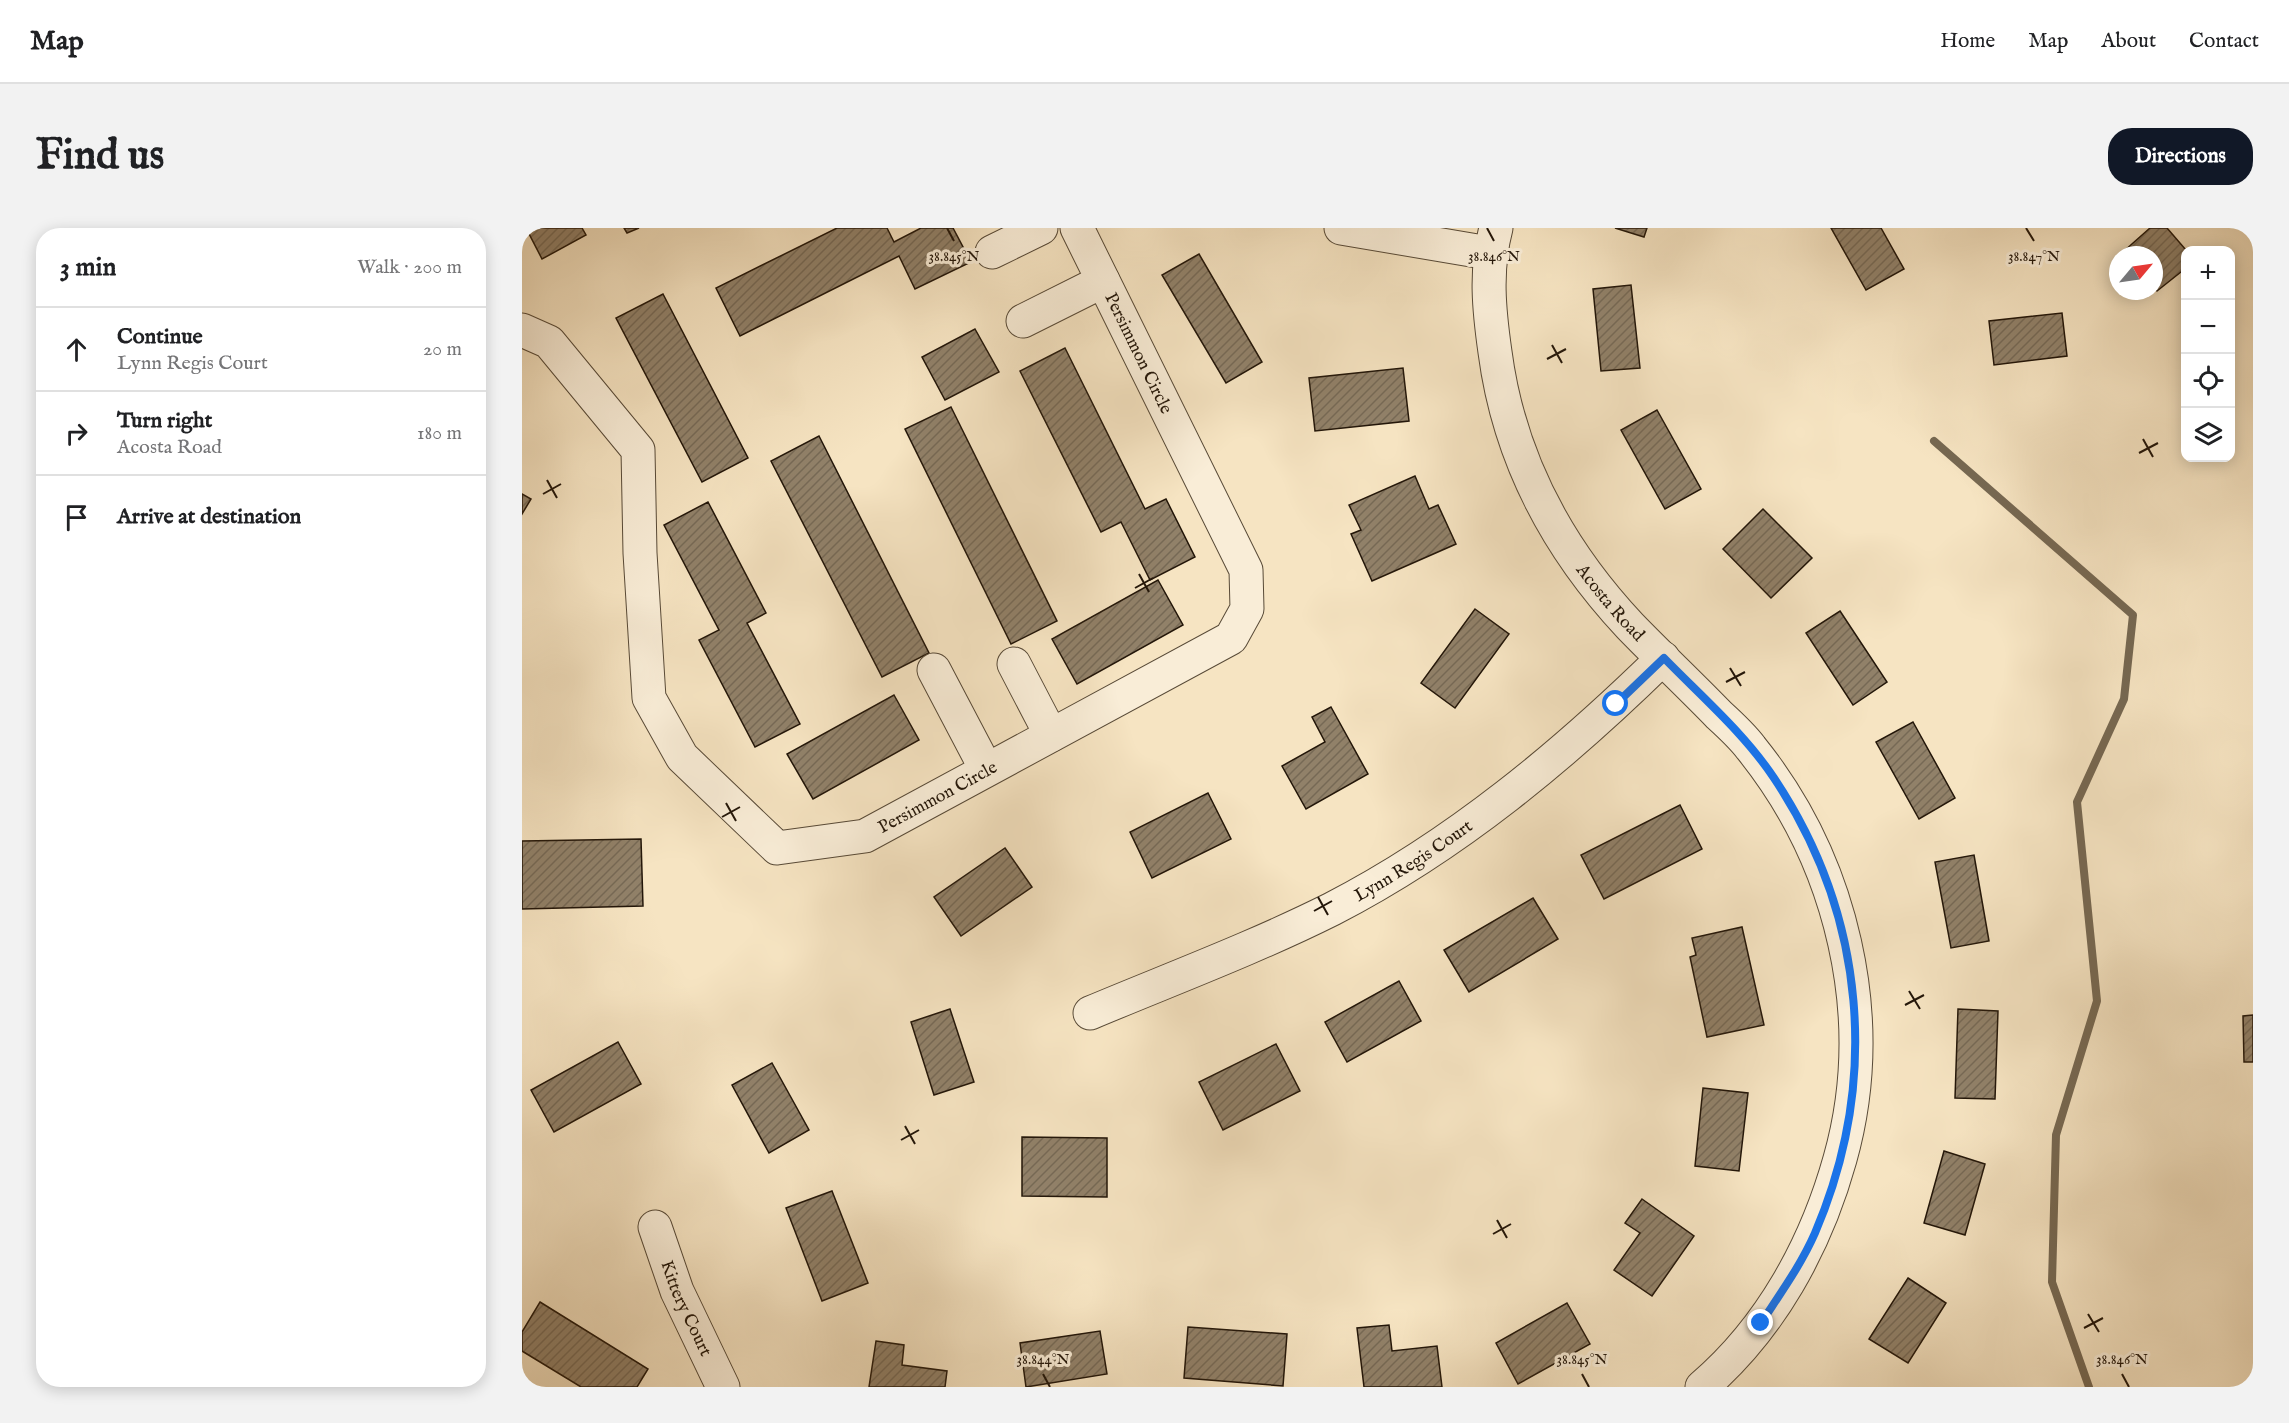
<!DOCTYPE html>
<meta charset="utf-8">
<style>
:root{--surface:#fff;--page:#f2f2f2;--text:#202124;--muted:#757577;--line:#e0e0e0;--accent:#111827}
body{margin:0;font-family:"IM FELL English",serif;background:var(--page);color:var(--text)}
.controls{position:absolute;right:18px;top:18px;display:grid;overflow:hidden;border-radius:12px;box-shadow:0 3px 15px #0003}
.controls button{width:54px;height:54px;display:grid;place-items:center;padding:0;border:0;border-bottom:2px solid var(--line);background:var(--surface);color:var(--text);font:30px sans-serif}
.compass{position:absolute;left:1587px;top:18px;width:54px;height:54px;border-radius:50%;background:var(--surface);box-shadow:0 3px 15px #0003;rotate:61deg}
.stop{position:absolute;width:18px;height:18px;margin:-14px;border:4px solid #1a73e8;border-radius:50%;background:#fff}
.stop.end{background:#1a73e8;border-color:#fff;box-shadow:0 2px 6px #0008}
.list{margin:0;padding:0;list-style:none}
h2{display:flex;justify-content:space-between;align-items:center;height:78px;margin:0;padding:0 24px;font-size:26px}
h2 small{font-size:20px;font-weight:400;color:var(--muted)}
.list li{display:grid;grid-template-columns:39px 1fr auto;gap:18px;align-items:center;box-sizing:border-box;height:84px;padding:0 24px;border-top:2px solid var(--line)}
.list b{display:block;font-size:22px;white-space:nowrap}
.list p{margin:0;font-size:20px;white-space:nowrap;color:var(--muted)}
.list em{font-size:20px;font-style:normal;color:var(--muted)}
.icon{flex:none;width:33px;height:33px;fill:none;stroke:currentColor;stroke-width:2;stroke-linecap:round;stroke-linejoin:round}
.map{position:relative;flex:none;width:1731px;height:1159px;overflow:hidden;border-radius:24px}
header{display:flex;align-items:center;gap:36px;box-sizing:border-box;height:84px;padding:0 30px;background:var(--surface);border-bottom:2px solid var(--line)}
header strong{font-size:28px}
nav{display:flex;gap:33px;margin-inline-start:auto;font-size:21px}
.intro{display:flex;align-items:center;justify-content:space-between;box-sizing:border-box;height:144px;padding:0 36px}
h1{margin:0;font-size:42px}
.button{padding:15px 27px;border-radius:24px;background:var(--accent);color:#fff;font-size:21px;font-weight:700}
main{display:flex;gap:36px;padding:0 36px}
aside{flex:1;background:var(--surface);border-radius:24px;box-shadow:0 3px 15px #0003}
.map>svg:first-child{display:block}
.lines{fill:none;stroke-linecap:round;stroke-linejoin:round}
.stream{stroke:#766852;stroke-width:8}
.building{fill:url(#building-hatch);stroke:#231609;stroke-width:1.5}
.minor-casing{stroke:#584a37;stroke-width:35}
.minor{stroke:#f9edd7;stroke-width:33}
.route{stroke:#1a73e8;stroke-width:8}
.ticks{fill:none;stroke:#231609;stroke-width:2}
.labels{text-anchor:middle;stroke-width:6;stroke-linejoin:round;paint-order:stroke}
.street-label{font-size:18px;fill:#231609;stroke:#f9edd7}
.ticks-label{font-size:15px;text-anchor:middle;fill:#231609;stroke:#f9edd7;stroke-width:6;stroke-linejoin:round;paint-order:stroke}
</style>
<header>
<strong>Map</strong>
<nav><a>Home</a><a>Map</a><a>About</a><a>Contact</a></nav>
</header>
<div class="intro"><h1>Find us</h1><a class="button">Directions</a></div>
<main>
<aside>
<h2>3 min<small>Walk · 200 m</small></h2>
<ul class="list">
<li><svg class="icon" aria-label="ahead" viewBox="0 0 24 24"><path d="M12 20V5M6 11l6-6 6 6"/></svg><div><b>Continue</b><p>Lynn Regis Court</p></div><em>20 m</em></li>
<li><svg class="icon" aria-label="right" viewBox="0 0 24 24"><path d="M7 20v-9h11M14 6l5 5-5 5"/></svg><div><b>Turn right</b><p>Acosta Road</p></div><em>180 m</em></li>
<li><svg class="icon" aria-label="arrive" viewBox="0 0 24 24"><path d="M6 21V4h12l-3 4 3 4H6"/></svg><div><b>Arrive at destination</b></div></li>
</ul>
</aside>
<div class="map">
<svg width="1731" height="1159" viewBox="0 0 1731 1159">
<defs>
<pattern id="building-hatch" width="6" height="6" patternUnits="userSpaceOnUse" patternTransform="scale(1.5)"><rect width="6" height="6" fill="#918169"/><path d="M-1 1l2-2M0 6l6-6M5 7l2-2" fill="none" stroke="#766955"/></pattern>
</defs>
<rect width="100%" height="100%" fill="#f6e4c2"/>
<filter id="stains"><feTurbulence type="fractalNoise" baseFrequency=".00333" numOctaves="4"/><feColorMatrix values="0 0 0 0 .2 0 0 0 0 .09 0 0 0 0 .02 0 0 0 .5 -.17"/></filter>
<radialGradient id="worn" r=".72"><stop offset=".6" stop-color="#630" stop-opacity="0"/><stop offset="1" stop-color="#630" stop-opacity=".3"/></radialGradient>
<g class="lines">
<path class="stream" d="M1412,213l199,174 -9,84 -47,103 20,199 -41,134 -4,147 37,105"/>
</g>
<g class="building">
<path d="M4,0h56l4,7 -44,24z"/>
<path d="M102,0h15l-12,5z"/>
<path d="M315,0h50l7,14 27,-14h32l18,34 -56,27 -16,-33 -159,80 -24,-48z"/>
<path d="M1093,0h32l-3,9z"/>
<path d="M1309,0h50l23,41 -38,21z"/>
<path d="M1628,0h17l19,22v18l-29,23 -3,-4v-32h-27l-3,-4z"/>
<path d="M677,26l63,108 -36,21 -64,-108z"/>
<path d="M1109,57l9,83 -39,3 -8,-82z"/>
<path d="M141,66l85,164 -46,24 -86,-164z"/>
<path d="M1540,85l5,43 -73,9 -5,-44z"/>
<path d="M453,101l24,43 -54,28 -23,-43z"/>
<path d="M543,120l80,161 21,-10 29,58 -45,23 -29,-58 -20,10 -81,-161z"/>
<path d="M881,140l6,53 -94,10 -6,-53z"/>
<path d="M429,179l106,214 -46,23 -106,-215z"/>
<path d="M1135,182l44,79 -36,20 -44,-79z"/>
<path d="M297,208l110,217 -47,24 -111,-216z"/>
<path d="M893,248l14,33 9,-4 18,39 -84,37 -21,-47 10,-4 -12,-25z"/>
<path d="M0,266l9,5 -9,15z"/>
<path d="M186,274l58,111 -19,10 53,101 -45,23 -56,-107 20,-10 -55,-105z"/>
<path d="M1241,281l49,49 -41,40 -48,-49z"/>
<path d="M636,352l25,45 -106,59 -25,-45z"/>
<path d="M953,381l34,25 -54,74 -34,-25z"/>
<path d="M1318,383l47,71 -34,23 -47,-72z"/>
<path d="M372,467l25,45 -106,59 -26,-45z"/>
<path d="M809,479l37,67 -62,35 -24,-43 43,-24 -13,-25z"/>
<path d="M1391,494l42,76 -36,21 -43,-77z"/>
<path d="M686,565l23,46 -79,39 -22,-46z"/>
<path d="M1158,577l22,44 -98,50 -23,-44z"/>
<path d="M119,611l2,67 -121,3v-68z"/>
<path d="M483,620l27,39 -71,49 -27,-39z"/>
<path d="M1452,627l15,86 -38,7 -16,-86z"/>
<path d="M1011,670l25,41 -89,53 -25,-42z"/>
<path d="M1220,699l22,98 -57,12 -17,-80 6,-2 -4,-17z"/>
<path d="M877,753l22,40 -74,41 -22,-40z"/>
<path d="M428,781l24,73 -40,13 -23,-73z"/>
<path d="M1436,781l40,2 -3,88 -40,-1z"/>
<path d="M1731,787v47h-9l-1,-46z"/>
<path d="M96,814l23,42 -87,48 -23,-42z"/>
<path d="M754,816l24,47 -77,39 -24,-48z"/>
<path d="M250,835l37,67 -40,23 -37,-68z"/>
<path d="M1181,860l45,5 -9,78 -44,-5z"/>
<path d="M500,909l85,1v59l-85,-1z"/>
<path d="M1422,923l41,13 -20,71 -41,-12z"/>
<path d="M310,963l36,92 -46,18 -36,-93z"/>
<path d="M1120,971l52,37 -42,60 -38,-26 26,-37 -15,-10z"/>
<path d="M1386,1050l38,25 -38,60 -39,-24z"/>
<path d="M18,1074l108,67 -11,18h-56l-59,-36v-19z"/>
<path d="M1045,1075l23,41 -72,40 -22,-41z"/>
<path d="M867,1097l3,26 45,-5 5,41h-78l-7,-59z"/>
<path d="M666,1099l99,7 -4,52 -99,-8z"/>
<path d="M578,1103l7,43 -81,13 -6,-44z"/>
<path d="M354,1113l28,4 -2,20 45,6 -2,16h-76z"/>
</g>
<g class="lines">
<defs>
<g id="minor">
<path d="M819,0l148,25"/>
<path id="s1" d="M974,0c-11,42 -7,82 -1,124 14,107 62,196 135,274 29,30 60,59 89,89 11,10 23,21 32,33 91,113 129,269 89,411 -24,86 -69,169 -138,228"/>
<path d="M470,24l49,-24"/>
<path d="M501,93l80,-40"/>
<path id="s2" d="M0,102l27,12 89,108 2,103 9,145 33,59 95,91 88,-12 366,-198 16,-29 -1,-39 -169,-342"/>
<path d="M492,436l37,71"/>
<path d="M412,442l52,99"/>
<path id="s3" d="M568,785c81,-34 164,-65 242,-104 124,-64 232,-154 331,-251"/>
<path id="s4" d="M133,999l22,64 46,96"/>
</g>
</defs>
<use href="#minor" class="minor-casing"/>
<use href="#minor" class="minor"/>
</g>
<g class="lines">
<path class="route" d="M1094,476l48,-46c37,38 80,75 110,120 92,138 106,303 41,455 -14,32 -35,61 -54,90"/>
</g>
<path class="ticks" d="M425,0l7,13M965,0l7,13M1504,0l8,13M1030,117l10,18M1025,131l19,-10M1621,211l10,18M1617,225l19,-10M25,252l10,18M21,266l18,-10M617,346l10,18M613,360l18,-10M1208,440l11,18M1204,454l19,-10M204,575l10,18M200,589l18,-10M796,669l10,18M792,683l18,-10M1387,763l11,18M1383,777l19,-10M383,898l10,18M379,912l18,-10M975,992l10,18M971,1006l18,-10M1566,1086l11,18M1562,1100l19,-10M521,1146l7,13M1060,1146l7,13M1600,1146l7,13"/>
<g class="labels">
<g class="street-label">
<text transform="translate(617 125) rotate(64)" y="6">Persimmon Circle</text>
<text dy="6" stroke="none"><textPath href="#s1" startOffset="405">Acosta Road</textPath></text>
<text dy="6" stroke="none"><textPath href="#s2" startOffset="788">Persimmon Circle</textPath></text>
<text dy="6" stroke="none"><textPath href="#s3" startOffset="358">Lynn Regis Court</textPath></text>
<text dy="6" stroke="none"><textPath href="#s4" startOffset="87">Kittery Court</textPath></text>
</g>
</g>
<g class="ticks-label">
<text x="432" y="33">38.845°N</text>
<text x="972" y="33">38.846°N</text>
<text x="1512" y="33">38.847°N</text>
<text x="521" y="1136">38.844°N</text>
<text x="1060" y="1136">38.845°N</text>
<text x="1600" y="1136">38.846°N</text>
</g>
<rect width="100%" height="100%" filter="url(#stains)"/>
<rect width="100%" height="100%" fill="url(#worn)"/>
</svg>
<div class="controls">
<button>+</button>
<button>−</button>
<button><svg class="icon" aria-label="locate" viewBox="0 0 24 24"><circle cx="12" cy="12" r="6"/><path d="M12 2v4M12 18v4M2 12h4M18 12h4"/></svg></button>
<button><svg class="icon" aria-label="layers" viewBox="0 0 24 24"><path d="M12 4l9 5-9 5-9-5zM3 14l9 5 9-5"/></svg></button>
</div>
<svg class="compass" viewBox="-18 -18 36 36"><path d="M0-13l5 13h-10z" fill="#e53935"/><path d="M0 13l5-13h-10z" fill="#757577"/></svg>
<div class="stop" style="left:1094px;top:476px"></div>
<div class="stop end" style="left:1239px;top:1095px"></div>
</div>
</main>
